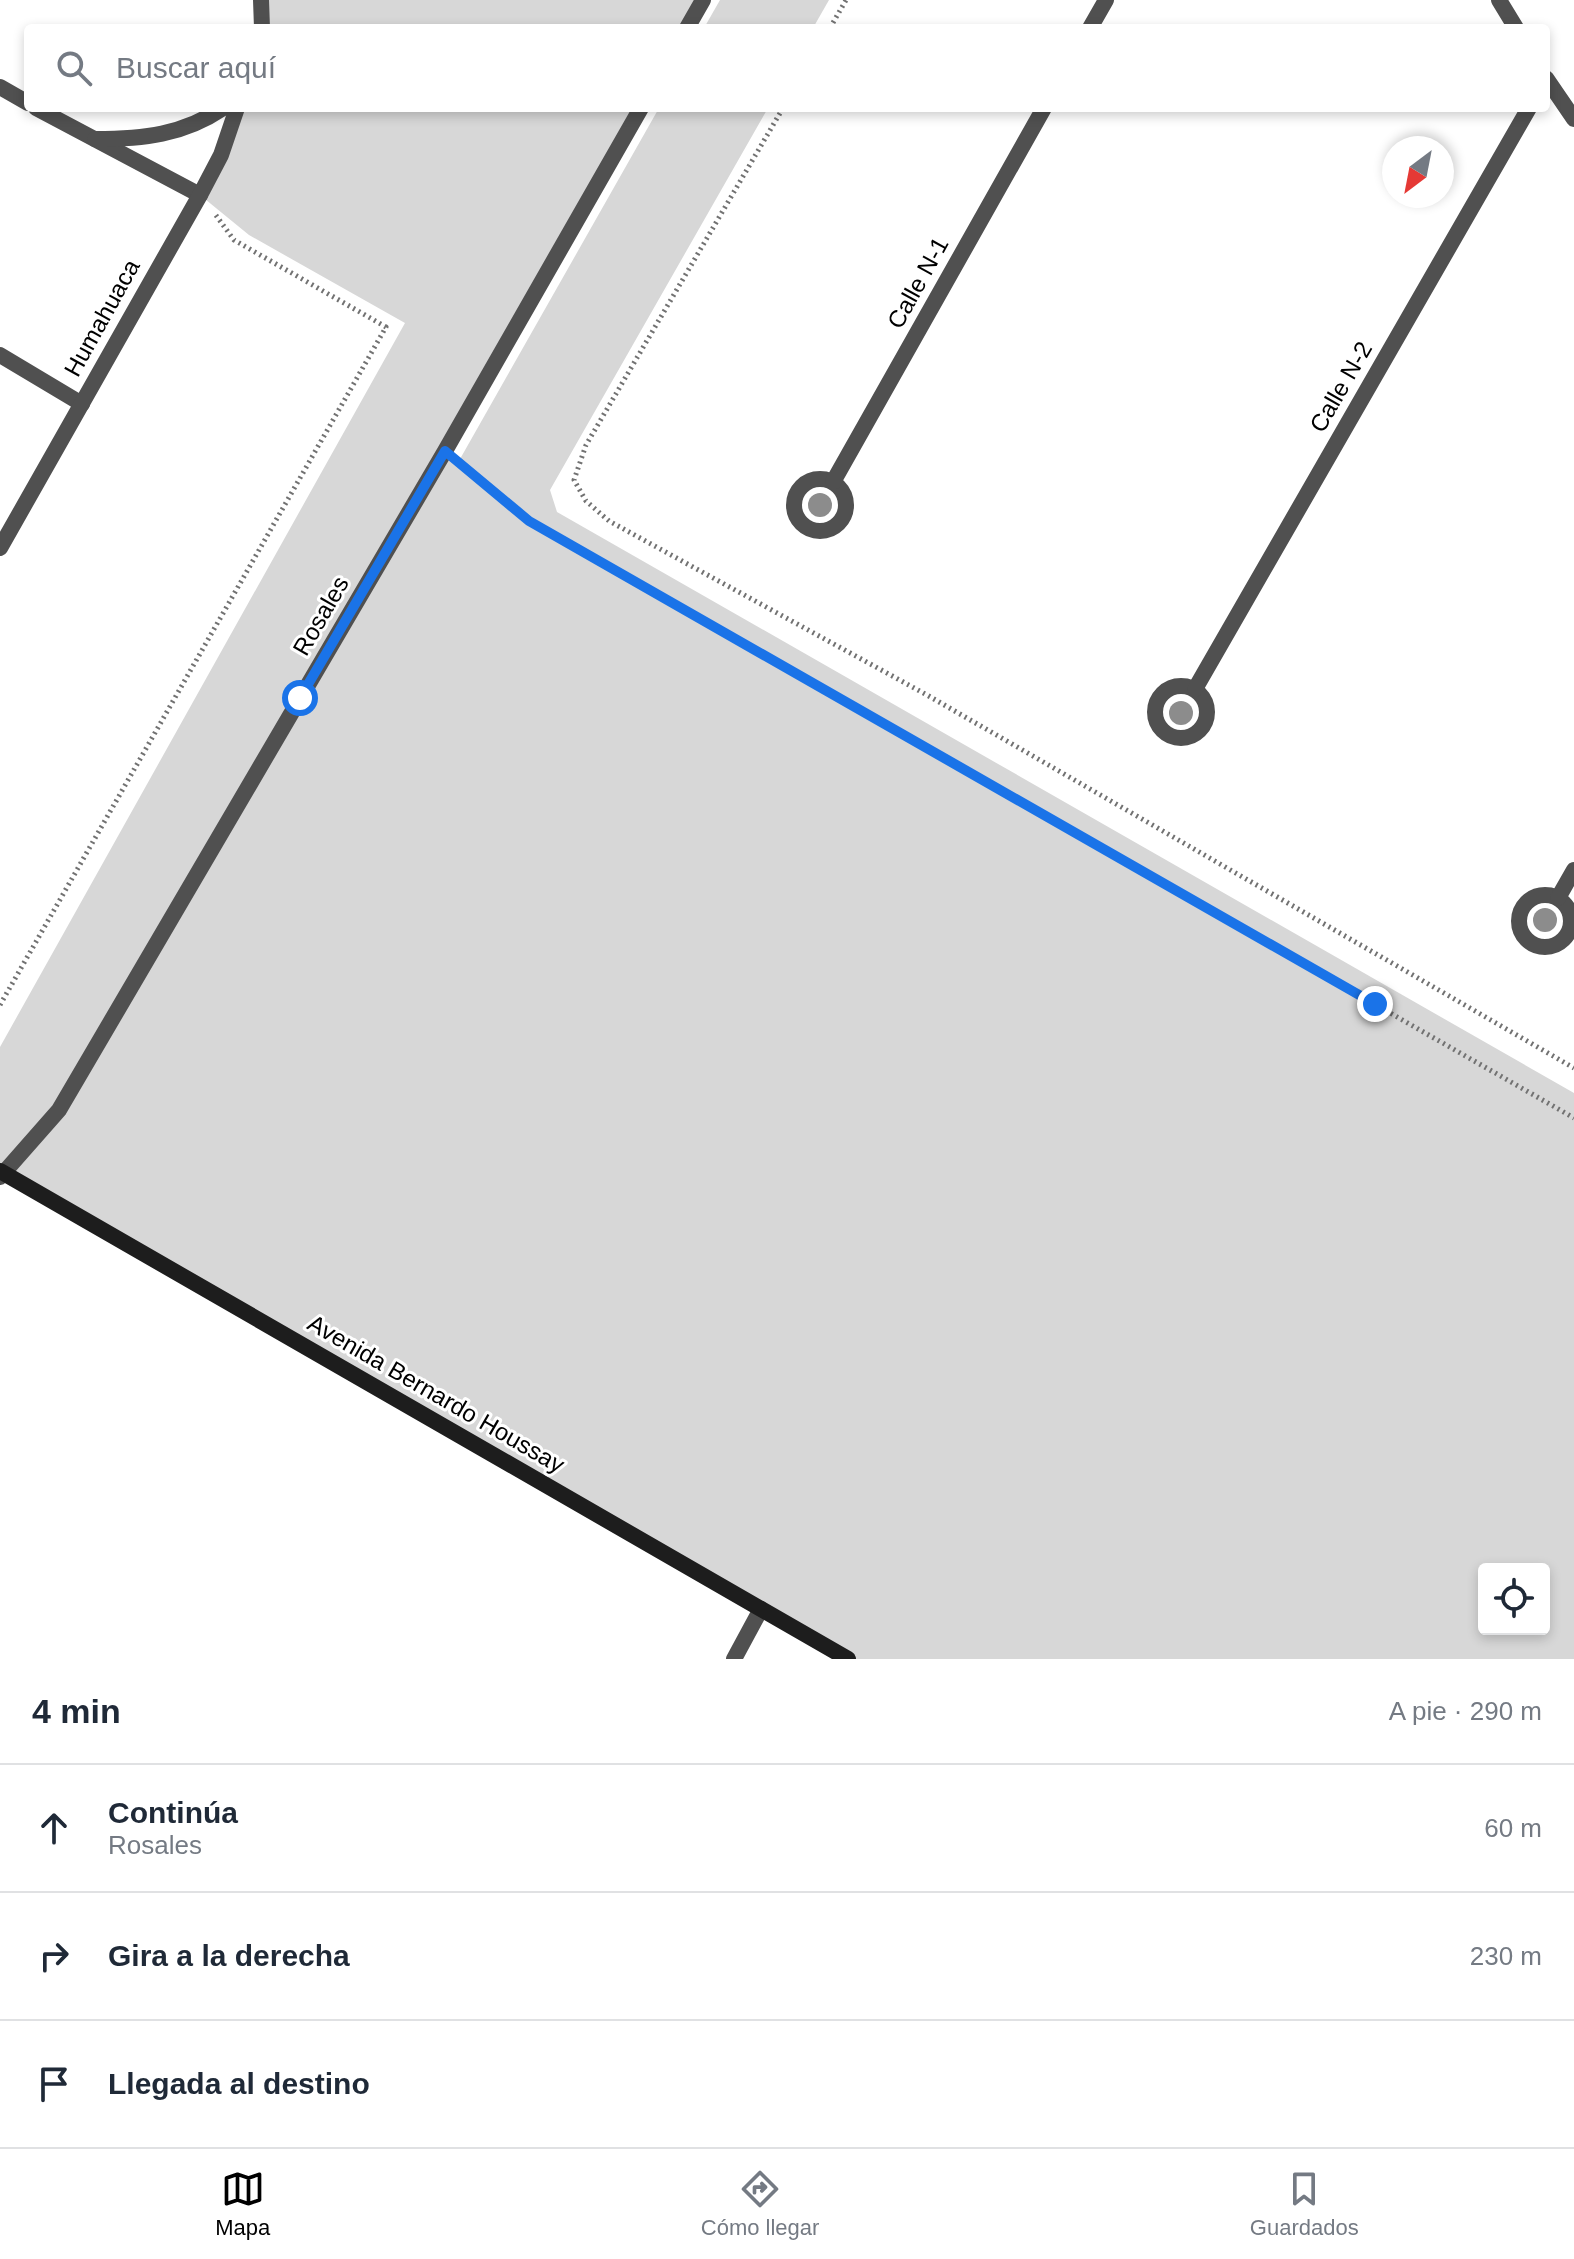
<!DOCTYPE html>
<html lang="es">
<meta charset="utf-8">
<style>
:root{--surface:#fff;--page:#f6f6f7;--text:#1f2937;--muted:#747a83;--line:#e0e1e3;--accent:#000}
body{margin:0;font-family:Helvetica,sans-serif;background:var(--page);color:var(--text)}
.controls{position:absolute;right:24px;bottom:24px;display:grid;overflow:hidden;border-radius:8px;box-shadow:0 4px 12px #0003}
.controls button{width:72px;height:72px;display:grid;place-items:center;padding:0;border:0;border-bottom:2px solid var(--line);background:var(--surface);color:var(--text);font:40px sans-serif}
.compass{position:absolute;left:1382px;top:136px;width:72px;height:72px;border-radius:50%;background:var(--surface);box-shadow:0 4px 12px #0003;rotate:212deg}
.stop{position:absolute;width:24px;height:24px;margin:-18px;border:6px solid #1a73e8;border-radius:50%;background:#fff}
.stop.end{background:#1a73e8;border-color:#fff;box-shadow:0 2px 8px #0008}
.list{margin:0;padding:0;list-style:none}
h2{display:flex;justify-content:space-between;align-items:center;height:104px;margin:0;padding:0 32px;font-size:34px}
h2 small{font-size:26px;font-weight:400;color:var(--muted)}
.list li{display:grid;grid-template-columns:52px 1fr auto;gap:24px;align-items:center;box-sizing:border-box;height:128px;padding:0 32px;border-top:2px solid var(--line)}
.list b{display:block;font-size:30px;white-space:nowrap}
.list p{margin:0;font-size:26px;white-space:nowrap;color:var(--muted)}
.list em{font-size:26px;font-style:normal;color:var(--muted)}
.icon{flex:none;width:44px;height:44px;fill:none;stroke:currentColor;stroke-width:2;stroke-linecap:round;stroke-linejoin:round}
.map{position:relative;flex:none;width:1574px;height:1659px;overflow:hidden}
.search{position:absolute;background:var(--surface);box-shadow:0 4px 12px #0003;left:24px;right:24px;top:24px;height:88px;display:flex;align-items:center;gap:20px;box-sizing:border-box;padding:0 28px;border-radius:8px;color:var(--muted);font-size:30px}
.sheet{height:488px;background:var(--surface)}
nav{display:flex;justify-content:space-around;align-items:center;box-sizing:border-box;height:112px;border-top:2px solid var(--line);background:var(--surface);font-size:22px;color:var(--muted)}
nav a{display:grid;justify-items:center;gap:4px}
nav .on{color:var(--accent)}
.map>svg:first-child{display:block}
.green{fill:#d7d7d7;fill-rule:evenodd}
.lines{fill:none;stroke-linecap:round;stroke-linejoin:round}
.path{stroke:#727272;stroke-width:5;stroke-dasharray:2 4;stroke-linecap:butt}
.street{stroke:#505050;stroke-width:16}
.secondary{stroke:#1d1d1d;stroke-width:16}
.tree{fill:#8c8c8c}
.route{stroke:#1a73e8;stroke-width:10}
.labels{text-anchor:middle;stroke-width:6;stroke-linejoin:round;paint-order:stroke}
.street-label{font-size:24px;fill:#000;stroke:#fff}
</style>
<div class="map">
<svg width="1574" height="1659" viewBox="0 0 1574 1659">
<rect width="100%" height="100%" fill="#fff"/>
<g class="green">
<path d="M261,0h442l-16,28h-425z"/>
<path d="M720,0h109l-16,28h-109z"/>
<path d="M237,108h404l-195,343 14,8 199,-351h109l-218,382 7,22 1017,581v566h-726l-848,-488v-124l405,-724 -156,-88 -49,-40zM1484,1569h60v60h-60z"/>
</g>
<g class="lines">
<g class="path">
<path d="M830,28l16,-28"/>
<path d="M783,108l-197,337 -12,35 12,21 23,20 318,174 647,373"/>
<path d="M462,465l67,56 1045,597"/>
<path d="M0,1005l386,-678 -152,-87 -19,-26"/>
</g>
<g class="street">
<path d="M261,0l1,28"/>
<path d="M1499,0l17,28"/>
<path d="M687,28l16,-28"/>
<path d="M1090,28l16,-28"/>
<path d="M1546,78l28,41"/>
<path d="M0,87l28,16"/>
<path d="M36,108l164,87"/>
<path d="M95,139c48,0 88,-4 128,-31"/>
<path d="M0,355l82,49"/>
<circle cx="820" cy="505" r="26"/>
<path d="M833,482l211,-374"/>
<path d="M0,548l200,-353 21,-40 16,-47"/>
<circle cx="1181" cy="712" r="26"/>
<path d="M1195,689l334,-581"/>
<circle cx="1545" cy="921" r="26"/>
<path d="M1558,898l16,-28"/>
<path d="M0,1177l59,-67 386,-659 196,-343"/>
<path d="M734,1659l27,-50"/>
</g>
<path class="secondary" d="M0,1171l848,488"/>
</g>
<g class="tree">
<circle cx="820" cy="505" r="12"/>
<circle cx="1181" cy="713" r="12"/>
<circle cx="1545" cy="920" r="12"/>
</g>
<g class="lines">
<path class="route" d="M300,698l145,-247 84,70 846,483"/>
</g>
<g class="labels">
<g class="street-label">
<text transform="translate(918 283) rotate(-61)" y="8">Calle N-1</text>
<text transform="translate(102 318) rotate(-61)" y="8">Humahuaca</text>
<text transform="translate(1341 387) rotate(-60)" y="8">Calle N-2</text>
<text transform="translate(321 616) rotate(-60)" y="8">Rosales</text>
<text transform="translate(436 1394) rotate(30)" y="8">Avenida Bernardo Houssay</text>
</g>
</g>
</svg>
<div class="controls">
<button><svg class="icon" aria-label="locate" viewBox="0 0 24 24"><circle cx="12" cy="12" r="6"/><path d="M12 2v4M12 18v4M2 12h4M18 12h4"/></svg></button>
</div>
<svg class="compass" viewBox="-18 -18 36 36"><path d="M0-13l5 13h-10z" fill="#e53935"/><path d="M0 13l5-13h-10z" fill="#747a83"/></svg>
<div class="stop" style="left:300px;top:698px"></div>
<div class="stop end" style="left:1375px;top:1004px"></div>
<div class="search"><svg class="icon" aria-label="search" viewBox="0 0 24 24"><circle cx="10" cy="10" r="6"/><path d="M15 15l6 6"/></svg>Buscar aquí</div>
</div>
<section class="sheet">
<h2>4 min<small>A pie · 290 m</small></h2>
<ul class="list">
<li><svg class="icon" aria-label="ahead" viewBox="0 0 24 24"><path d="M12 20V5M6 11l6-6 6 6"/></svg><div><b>Continúa</b><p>Rosales</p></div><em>60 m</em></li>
<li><svg class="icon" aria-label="right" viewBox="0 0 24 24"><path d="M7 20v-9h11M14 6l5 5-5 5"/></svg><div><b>Gira a la derecha</b></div><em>230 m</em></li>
<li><svg class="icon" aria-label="arrive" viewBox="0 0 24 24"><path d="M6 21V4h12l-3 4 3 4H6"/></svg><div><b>Llegada al destino</b></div></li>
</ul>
</section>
<nav>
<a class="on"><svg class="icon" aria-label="map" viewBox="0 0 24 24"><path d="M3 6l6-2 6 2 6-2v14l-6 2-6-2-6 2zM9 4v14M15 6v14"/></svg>Mapa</a>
<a><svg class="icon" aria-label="directions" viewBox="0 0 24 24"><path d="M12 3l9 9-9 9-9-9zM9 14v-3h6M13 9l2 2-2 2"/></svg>Cómo llegar</a>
<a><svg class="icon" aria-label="saved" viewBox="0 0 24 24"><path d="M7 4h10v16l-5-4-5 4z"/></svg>Guardados</a>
</nav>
